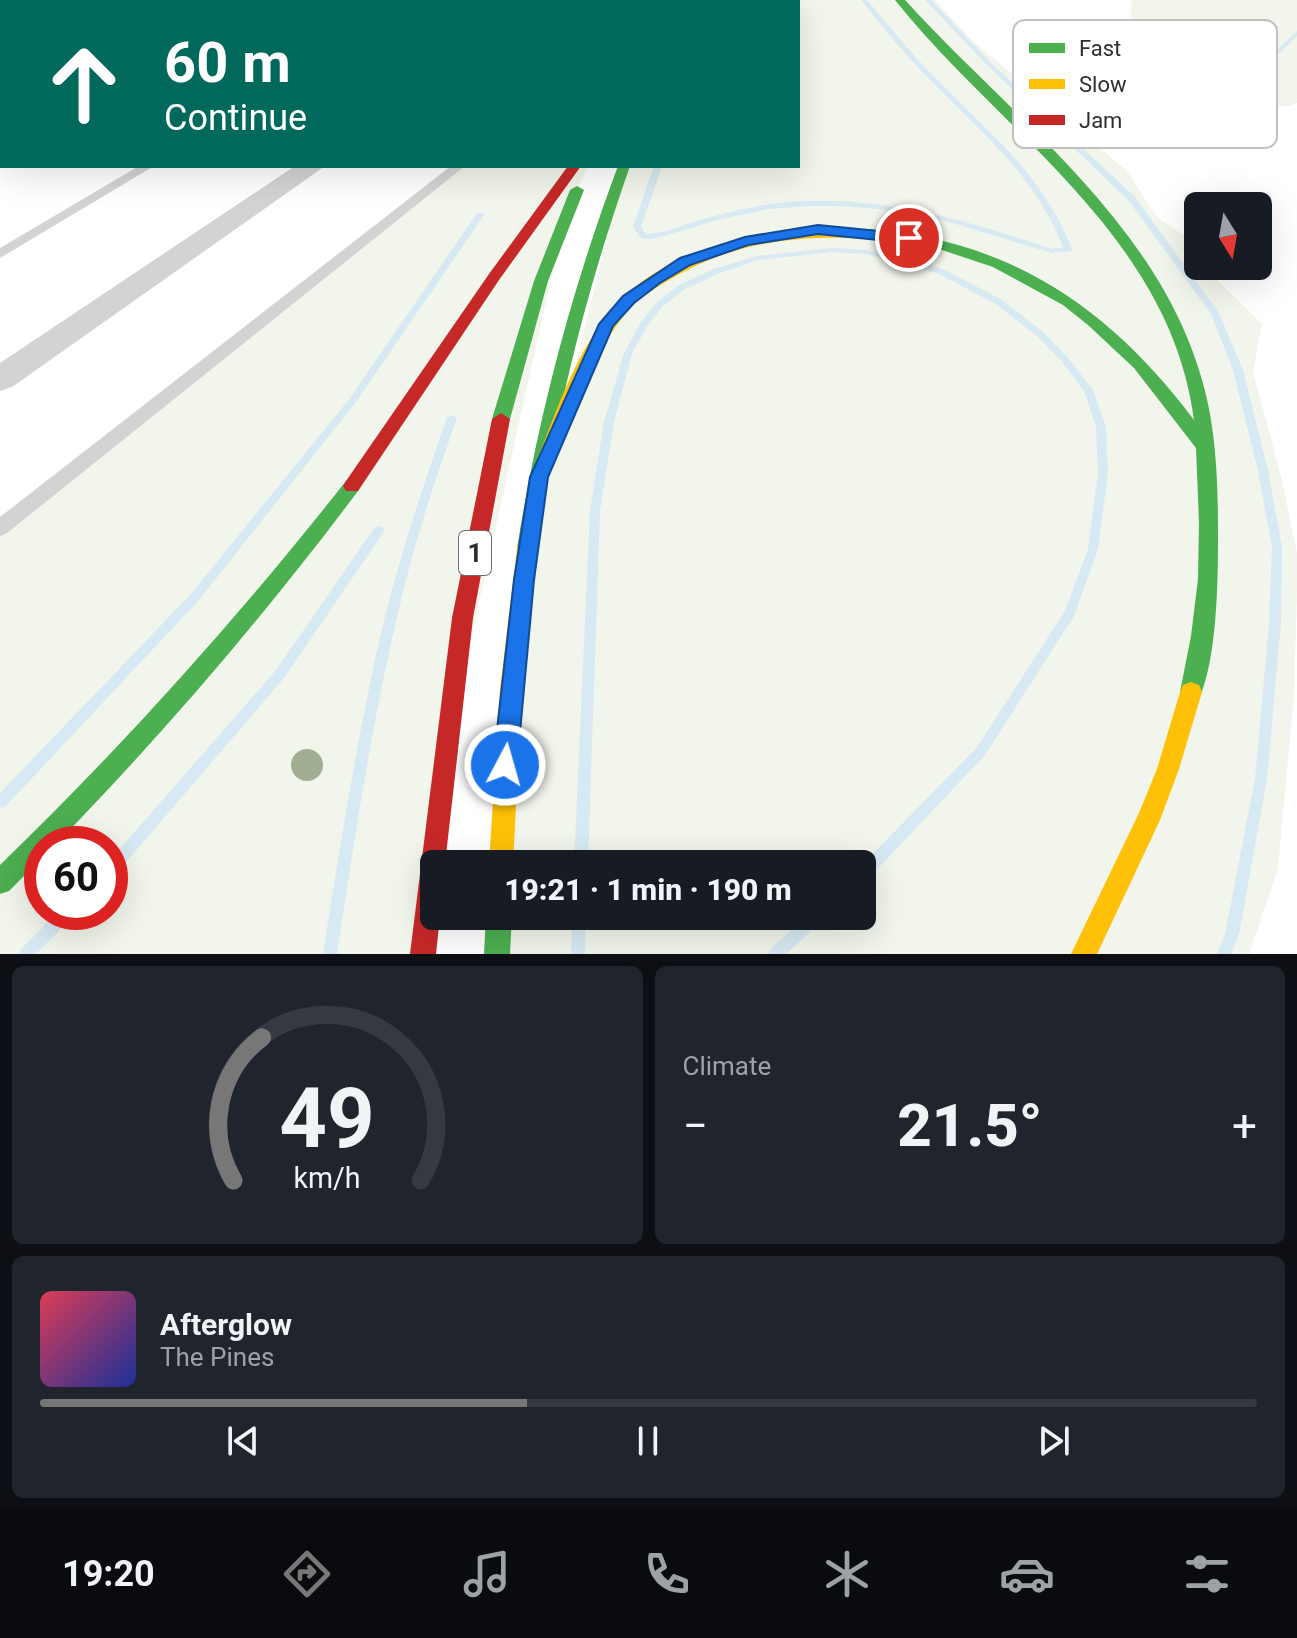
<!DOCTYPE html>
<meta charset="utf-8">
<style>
:root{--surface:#171b24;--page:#20242c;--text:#f1f3f6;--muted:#9ea1a6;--line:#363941;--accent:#777}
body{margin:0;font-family:Roboto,sans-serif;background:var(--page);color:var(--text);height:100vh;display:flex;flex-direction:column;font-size:30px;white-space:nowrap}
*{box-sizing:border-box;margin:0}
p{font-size:26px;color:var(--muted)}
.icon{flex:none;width:44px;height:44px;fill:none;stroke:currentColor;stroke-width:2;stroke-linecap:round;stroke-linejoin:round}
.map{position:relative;height:954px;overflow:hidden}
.panel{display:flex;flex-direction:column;gap:12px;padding:12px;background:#0d0f14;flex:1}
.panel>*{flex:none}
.guide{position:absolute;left:0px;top:0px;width:800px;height:168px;box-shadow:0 8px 32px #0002;background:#00695c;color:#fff;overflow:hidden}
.needle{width:52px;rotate:169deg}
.buttons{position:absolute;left:1184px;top:192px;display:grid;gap:16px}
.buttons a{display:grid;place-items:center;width:88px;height:88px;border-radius:12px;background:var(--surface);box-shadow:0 8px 32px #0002;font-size:40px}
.speed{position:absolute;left:24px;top:826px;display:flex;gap:16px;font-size:40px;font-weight:700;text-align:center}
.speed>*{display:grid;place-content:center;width:104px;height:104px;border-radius:50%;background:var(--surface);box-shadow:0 8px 32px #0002;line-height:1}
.speed .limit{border:12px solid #d22;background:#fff;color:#111}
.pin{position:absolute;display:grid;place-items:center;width:68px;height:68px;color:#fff;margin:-34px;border:4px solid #fff;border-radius:50%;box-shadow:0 2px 8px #0007}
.me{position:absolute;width:88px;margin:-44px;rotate:6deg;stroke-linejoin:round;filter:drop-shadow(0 0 6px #0008)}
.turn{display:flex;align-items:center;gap:28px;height:168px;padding:0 32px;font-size:36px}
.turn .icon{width:104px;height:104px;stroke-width:2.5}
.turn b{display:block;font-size:56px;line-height:68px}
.big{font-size:60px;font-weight:800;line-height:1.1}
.panel .widget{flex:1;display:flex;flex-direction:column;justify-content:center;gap:12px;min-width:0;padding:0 28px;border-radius:12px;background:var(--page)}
.panel .dial{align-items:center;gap:0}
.dial svg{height:208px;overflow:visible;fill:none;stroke:var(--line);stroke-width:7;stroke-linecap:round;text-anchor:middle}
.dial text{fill:var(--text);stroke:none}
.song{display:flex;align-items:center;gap:24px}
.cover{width:96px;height:96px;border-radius:12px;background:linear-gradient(135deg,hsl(350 70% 55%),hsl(230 70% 35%))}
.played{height:8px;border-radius:4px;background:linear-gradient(90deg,var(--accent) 40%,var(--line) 40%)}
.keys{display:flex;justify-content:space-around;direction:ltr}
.heat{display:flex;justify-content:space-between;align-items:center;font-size:44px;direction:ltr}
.panel .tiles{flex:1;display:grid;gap:12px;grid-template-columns:1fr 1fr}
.widget:last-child{grid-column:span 2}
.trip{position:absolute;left:420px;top:850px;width:456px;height:80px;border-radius:12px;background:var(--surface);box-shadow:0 8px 32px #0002;font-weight:800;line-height:80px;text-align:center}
.tabs{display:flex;height:128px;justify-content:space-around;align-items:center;background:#090b0e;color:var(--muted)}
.tabs .icon{width:56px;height:56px}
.tabs .current{color:var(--accent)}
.tabs b{font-size:36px;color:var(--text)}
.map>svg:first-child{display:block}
.green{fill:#f1f5eb;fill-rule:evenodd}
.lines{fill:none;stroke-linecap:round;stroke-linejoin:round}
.stream{fill:#d7e9f2;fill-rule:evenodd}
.lane{fill:#d3d3d3;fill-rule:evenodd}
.street{fill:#d3d3d3;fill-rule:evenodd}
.fast{fill:#4caf50;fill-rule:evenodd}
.slow{fill:#ffc107;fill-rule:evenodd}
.jam{fill:#c62828;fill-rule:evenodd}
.tree{fill:#a1ae92}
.wall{fill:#6c6c6c}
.shaded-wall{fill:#585858}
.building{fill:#7e7e7e;stroke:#585858;stroke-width:2}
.route{fill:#1a73e8;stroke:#114b97;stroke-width:2}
.labels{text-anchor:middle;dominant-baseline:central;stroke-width:8;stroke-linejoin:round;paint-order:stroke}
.shield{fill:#fff;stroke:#6d6d6d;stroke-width:2}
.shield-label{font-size:26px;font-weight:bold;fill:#2e2e2e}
.key{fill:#fff;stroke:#c0c0c0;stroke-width:2}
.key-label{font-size:22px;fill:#2e2e2e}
</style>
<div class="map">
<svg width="1297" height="954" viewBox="0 0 1297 954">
<rect width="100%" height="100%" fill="#fff"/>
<path class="green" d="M716,0H935L974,42L1127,171L1156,216L1183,235L1198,239V266H1219L1208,271L1262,324L1253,372L1282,480L1297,554V591L1294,694L1278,869L1249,954H497L499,916H862V864H501L524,580L624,166H798V2H715Z
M1132,0H1297V103C1274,112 1248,103 1225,95L1213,55L1205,44C1174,37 1122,45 1132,0Z
M459,166H588L565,217L442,768L423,954H0V528ZM42,844H110V912H42Z"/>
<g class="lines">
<path class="stream" d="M738,0H744L743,2H737Z
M861,0H867C891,28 914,57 940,83C994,137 1043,176 1072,249L1071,251L1052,253L946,221L878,209L843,206H807L769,209L717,220L664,236L651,239L641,238L633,227L654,166H662L641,227L646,234C663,234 677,227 693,222C717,215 741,209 765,205C863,190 960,218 1052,249L1063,247C1035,176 986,137 934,84C908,58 884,29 861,0Z
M925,0H931L992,64L1135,197L1219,313L1243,370L1268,471L1282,547L1281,623L1267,779L1239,934L1231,954H1217L1225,934L1255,779L1269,623L1272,547L1258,471L1233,370L1211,314L1129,201L988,66Z
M1297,31V36L1259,73H1255V71Z
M477,213H483L484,215L356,402L199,600L5,807L0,808V793L191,594L350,398Z
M832,248L867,250L943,269L1002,300L1043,332L1069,359L1093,390L1106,427L1108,473L1098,549L1074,616L985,755L867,880L862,882V865L977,747L1065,611L1088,549L1098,473L1096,427L1084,391L1063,363L1037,336L996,304L937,273L867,254L832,252L758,260L720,273L685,289L663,306L648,325L632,353L614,422L600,511L588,864H574L590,511L604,422L624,353L641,322L657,302L679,285L714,269L757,256Z
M452,415L457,418C434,483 412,549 397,617C371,728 354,841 337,954H323C341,841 358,728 385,617C402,549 424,483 447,418Z
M379,526L383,527L384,530L383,533L284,678L115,875L110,877V860L276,670L375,527Z
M58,912H75L73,917L36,954H19L21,949Z
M572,916H586L585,954H571Z
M807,916H824L822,921L786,954H768L770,949Z"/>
<path class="lane" d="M421,0H433L420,2Z
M139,166H154L0,258V248Z
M451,166H465L7,533L0,536V517Z"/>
<path class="street" d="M543,0H565L542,2Z
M295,166H325L12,387L0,391V363Z"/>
<path class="fast" d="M895,0H905C1014,120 1164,226 1205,391C1217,438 1218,489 1218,537C1218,582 1217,658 1199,699L1191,702L1183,699L1180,692L1191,636L1198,579L1199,522L1196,448L1134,368L1088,325L1063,305L993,267L909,239L916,235C1036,257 1122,324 1194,420C1170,235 1002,134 895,0Z
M618,166H630C586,291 554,417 537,548L534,554L527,556L520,554L517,548C538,417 571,291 618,166Z
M577,186L584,190L548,281L510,419L501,425L495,423L492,419L534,281L570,190Z
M352,479L358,481L361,486L358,491C265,615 164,733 56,844H42V858L9,891L0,894V865C124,745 239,617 346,481Z
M486,916H512L510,954H484Z"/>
<path class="slow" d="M682,0H693L681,2Z
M815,229C837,229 908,227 923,239L916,243C829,233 746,233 669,280C652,290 634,301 622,318C587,364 570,424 548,477L545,482H533L530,477C554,420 573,354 614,307C662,252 746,234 815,229Z
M527,540L534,542L537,548L522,689L513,864H489L500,689L517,548L520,542Z
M1191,682L1199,685L1202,692L1179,769L1160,820L1097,954H1071L1139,813L1157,769L1180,692L1183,685Z"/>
<path class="jam" d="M568,166H581L499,280L358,491H346L343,486L346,481L489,274Z
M501,413L510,419L473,618L445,864H434V916H440L436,954H410L452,618L492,419Z"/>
</g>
<circle class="tree" cx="307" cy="765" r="16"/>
<path class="wall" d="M2,25V145L0,144V26Z"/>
<path class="shaded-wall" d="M0,0H52L47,2H2V22L0,23Z
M254,0H316L312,2H250Z"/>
<path class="building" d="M58,0H254L250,2H54Z
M2,25V122L0,121V26Z"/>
<path class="route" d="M818,225L909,234L916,238L909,243L818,234L748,245L690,265L660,283L634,303L613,326L548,477L534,580L517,765L513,773L505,776L497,773L493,765L514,580L530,477L599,324L623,296L680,258L745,237Z"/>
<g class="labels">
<rect class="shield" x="459" y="531" width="32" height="44" rx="6"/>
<g class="shield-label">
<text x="475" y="553">1</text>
</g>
</g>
<rect x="1013" y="20" width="264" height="128" rx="12" class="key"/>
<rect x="1029" y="43" width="36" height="10" fill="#4caf50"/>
<rect x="1029" y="79" width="36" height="10" fill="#ffc107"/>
<rect x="1029" y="115" width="36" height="10" fill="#c62828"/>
<g class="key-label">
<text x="1079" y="56">Fast</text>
<text x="1079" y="92">Slow</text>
<text x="1079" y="128">Jam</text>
</g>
</svg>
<div class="buttons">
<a><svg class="needle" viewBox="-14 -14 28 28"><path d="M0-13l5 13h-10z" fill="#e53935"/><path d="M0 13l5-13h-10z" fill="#9ea1a6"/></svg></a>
</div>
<div class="speed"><div class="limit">60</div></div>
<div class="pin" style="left:909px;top:238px;background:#d93025"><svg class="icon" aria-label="arrive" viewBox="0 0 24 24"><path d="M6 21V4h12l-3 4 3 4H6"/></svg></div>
<svg class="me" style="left:505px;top:765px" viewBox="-20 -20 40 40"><circle r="17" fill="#1a73e8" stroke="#fff" stroke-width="3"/><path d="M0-11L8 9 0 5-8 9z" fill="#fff"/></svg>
<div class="trip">19:21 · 1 min · 190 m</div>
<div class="guide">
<div class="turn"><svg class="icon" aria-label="ahead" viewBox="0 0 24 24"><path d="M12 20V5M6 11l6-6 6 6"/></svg><div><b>60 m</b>Continue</div></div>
</div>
</div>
<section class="panel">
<div class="tiles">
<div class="widget dial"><svg viewBox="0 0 100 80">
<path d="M14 69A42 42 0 1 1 86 69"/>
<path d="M14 69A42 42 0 0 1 25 14" stroke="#777"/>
<text x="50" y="56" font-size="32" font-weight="700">49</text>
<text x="50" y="72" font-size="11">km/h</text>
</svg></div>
<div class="widget"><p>Climate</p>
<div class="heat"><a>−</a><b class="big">21.5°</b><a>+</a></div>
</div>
<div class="widget">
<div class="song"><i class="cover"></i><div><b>Afterglow</b><p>The Pines</p></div></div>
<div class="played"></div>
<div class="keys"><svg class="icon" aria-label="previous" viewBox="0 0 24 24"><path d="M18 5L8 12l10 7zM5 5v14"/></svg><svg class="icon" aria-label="pause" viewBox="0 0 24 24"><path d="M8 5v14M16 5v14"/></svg><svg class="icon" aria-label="next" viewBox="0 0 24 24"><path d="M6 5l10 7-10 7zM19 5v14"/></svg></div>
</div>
</div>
</section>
<nav class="tabs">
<b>19:20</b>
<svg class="icon current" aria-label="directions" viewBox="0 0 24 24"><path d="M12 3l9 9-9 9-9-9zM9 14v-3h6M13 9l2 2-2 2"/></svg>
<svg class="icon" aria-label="music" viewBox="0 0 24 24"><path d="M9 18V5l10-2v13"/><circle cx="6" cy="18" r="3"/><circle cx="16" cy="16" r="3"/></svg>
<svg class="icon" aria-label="phone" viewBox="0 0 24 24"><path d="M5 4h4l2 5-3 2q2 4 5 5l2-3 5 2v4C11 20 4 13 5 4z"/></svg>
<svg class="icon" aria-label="climate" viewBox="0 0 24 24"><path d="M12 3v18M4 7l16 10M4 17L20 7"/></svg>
<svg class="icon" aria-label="car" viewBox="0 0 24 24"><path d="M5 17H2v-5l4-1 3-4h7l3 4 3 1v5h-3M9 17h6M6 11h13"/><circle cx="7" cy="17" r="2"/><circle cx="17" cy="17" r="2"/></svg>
<svg class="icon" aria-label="filters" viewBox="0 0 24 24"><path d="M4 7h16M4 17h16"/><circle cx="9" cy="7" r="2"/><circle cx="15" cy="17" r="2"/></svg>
</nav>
